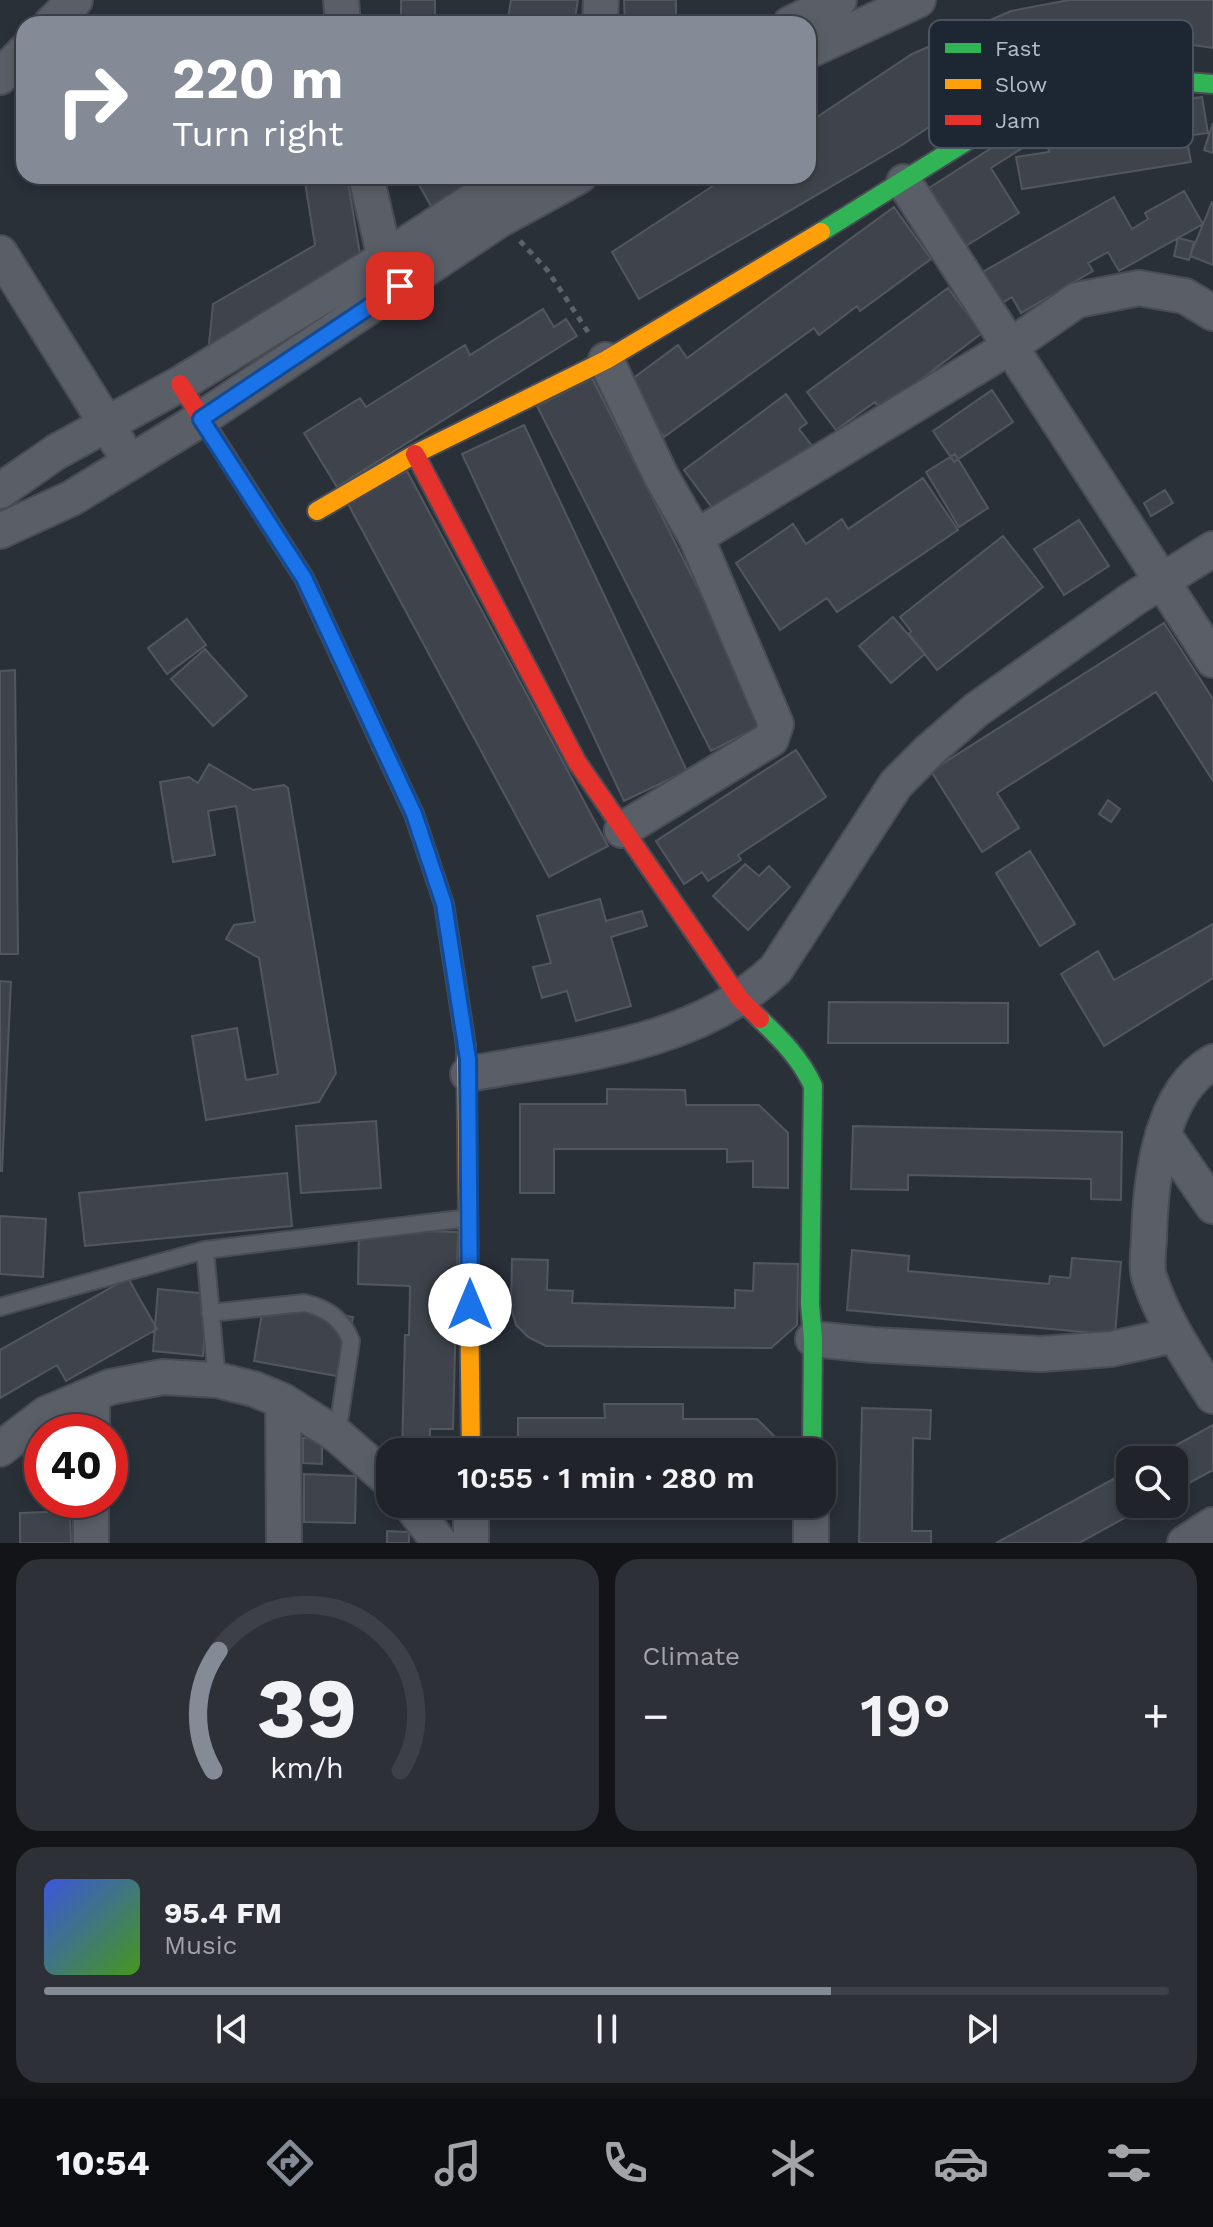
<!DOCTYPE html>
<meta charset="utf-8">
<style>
:root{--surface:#20242a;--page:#2d3036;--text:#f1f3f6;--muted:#a2a4a8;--line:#3d4147;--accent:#848b96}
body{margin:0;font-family:"Work Sans",sans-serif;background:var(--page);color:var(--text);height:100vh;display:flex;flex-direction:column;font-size:30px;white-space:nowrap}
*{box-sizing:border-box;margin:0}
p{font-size:26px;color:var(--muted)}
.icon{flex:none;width:44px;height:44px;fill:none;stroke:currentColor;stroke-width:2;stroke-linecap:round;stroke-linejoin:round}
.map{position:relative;height:1543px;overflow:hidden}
.side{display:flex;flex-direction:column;gap:16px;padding:16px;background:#121417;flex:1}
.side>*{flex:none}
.guide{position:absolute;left:16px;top:16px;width:800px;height:168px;border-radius:24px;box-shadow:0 4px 12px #0003,0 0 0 2px var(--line);background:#848b96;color:#fff;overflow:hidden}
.buttons{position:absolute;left:1116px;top:1446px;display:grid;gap:16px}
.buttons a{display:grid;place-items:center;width:72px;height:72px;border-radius:16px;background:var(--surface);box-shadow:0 4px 12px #0003,0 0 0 2px var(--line);font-size:40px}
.speed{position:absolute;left:24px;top:1414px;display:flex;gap:16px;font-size:40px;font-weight:700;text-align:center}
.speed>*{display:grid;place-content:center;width:104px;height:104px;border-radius:50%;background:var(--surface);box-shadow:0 4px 12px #0003,0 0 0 2px var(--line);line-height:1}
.speed .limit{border:12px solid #d22;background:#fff;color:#111}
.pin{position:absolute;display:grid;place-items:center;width:68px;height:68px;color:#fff;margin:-34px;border-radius:16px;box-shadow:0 4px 12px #0006}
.me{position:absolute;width:88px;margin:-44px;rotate:0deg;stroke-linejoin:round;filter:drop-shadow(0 0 6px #0008)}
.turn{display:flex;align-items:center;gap:28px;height:168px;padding:0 24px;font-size:36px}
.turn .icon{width:104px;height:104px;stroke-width:2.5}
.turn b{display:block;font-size:56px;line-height:68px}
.big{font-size:60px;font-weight:600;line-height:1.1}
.side .tile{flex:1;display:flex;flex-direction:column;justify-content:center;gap:12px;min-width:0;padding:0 28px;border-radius:24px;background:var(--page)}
.side .dial{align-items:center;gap:0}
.dial svg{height:208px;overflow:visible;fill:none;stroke:var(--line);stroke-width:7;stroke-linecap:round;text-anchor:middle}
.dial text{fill:var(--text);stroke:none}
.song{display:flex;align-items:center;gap:24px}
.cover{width:96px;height:96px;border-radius:12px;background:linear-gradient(135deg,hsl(230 70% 55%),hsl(100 70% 35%))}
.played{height:8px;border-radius:4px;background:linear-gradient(90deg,var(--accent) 70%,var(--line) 70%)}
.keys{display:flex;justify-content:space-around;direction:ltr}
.heat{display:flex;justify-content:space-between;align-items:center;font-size:44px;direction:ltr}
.side .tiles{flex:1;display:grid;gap:16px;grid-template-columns:1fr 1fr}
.tile:last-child{grid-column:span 2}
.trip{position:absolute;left:376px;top:1438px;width:460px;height:80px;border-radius:24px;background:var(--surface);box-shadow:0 4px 12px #0003,0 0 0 2px var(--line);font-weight:600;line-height:80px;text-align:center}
.tab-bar{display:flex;height:128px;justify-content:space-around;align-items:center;background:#0d0e11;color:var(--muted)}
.tab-bar .icon{width:56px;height:56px}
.tab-bar .current{color:var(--accent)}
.tab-bar b{font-size:36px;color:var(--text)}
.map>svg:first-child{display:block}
.building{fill:#3f444c;stroke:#52575f;stroke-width:2}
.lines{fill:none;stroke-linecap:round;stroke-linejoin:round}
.lane-casing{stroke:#484c55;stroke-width:20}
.street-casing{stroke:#484c55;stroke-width:38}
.fast-casing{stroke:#484c55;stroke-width:22}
.slow-casing{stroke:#484c55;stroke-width:22}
.jam-casing{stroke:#484c55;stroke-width:22}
.path{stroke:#5c6268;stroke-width:5;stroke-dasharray:6 6;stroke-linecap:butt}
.lane{stroke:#5a5e66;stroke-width:16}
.street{stroke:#5a5e66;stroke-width:34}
.fast{stroke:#30b455;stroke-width:18}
.slow{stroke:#ff9f0a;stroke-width:18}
.jam{stroke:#e5322d;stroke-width:18}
.route-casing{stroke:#114b97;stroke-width:20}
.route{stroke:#1a73e8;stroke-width:14}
.key{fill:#1d2633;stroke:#4a5360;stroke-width:2}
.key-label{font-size:22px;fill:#b4bcc9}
</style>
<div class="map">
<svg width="1213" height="1543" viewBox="0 0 1213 1543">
<rect width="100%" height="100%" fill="#2a3038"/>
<path class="building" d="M401,0H435V24H401Z
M511,0H578L574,24H507Z
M624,0H676V24H625Z
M1069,0H1213V48L1193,45L1081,56L985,90L902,145L639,299L612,252L728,176H808V123L912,54L1011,11Z
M1202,97L1208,133L1186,136L1191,162L1022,189L1016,157L1049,152L1044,122Z
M1213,123V153L1204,150Z
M1029,124L1038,138L991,168L1019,213L966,246L929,188Z
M304,176H347L362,266L217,353L209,344L213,304L315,245Z
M414,176H482L431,206Z
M1184,191L1203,224L1119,271L1108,252L1088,263L1093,271L1021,313L1012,297L999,305L981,273L1114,197L1132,229L1148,219L1145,213Z
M1212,202H1213V265L1190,256Z
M894,207L931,259L860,311L857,306L819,335L814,328L664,437L643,408L628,382L678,345L687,358Z
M1178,238L1194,242L1189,260L1174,256Z
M948,288L982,333L881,410L875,402L836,430L807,392Z
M543,309L554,327L566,319L577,336L337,487L304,433L360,398L366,407L465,345L470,355Z
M592,378L766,723L711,751L537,406Z
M992,390L1013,422L954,462L933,431Z
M786,394L807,423L799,429L813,447L719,517L684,470Z
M524,425L687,771L624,801L462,454Z
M955,454L988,508L959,527L926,472Z
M407,471L608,846L549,877L347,502Z
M923,478L958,530L837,612L827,598L780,630L736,563L793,524L806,544L842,519L848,529Z
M1165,490L1173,503L1151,516L1144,503Z
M1079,520L1109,566L1064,595L1034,549Z
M1003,536L1043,587L937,670L909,634L911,631L900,617Z
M893,617L925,654L891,683L859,646Z
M187,619L206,645L167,674L148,648Z
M1164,623L1213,699V781L1156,692L997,793L1019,828L982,852L931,771Z
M205,649L247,696L213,726L171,679Z
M15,670L18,954H0V671Z
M796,750L826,797L738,855L741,860L708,881L702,872L684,884L656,841Z
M209,764L253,790L284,785L288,788L336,1073L319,1102L206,1120L192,1036L237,1028L246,1080L278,1074L259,958L226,939L234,925L255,922L236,806L208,811L215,855L173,862L160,782L189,777L198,783Z
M1108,800L1120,809L1111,822L1099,814Z
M1030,851L1075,924L1040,946L996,873Z
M745,864L759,876L769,866L790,887L748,930L713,896Z
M600,899L606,921L642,911L647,926L611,937L631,1006L576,1021L567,991L542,998L533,967L551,963L537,916Z
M1213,924V978L1104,1046L1061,974L1098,951L1114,980Z
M0,981L11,982L2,1171H0Z
M829,1002L1008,1003V1043H828Z
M607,1089L685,1090L686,1105H759L788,1133V1188L753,1187V1161L727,1162V1149H554V1193H520V1104H607Z
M376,1121L381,1188L301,1193L296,1126Z
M853,1126L1122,1132L1121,1200L1091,1199V1179L908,1175V1190L851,1189Z
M287,1173L292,1226L85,1246L79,1193Z
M0,1216L46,1219L43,1277L0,1274Z
M359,1230L458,1232L453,1429H430V1452H402L405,1335H409L410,1286L358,1284Z
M852,1250L909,1256L908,1271L1049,1284L1050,1276L1070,1278L1072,1258L1121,1262L1115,1335L847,1310Z
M512,1259L548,1260L547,1290L573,1291L572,1303L735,1308V1290L753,1291L754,1263L798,1264L797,1325L771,1348L546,1346L528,1337L516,1325L511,1308Z
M128,1278L157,1329L66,1381L57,1365L0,1398V1350Z
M158,1289L208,1294L203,1356L153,1351Z
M264,1301L353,1317L342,1377L254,1361Z
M604,1404H683V1419H757L785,1447V1452H518V1418H605Z
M862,1408L931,1410L930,1439L913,1438L912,1531H931V1543H859Z
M1213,1425V1470L1174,1491V1460H1149Z
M303,1438H322V1464L303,1463Z
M1130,1470V1504H1150L1079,1543H996Z
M304,1474L356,1476L355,1523L304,1522Z
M70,1511L71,1543H20V1513Z
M387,1531L409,1532V1543H387Z"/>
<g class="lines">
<defs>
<path id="lane" d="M205,1250L217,1380
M0,1307L205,1250L468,1218
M210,1313L304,1303C327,1308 343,1319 351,1341L337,1435"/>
<path id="street" d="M341,0L343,24
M51,24L75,0
M600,24L601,0
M790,24L839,0
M808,51L918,0
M0,77L24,52
M366,176L385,258
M904,182L1213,660
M0,253L119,444
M606,360L661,476L696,537L776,724L771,739L622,830
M0,491L56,452L180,384L385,258L481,195L516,176
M0,531L72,498L201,419L499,220L579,176
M696,537L1011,346L1077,300L1139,288L1185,296L1213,313
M1213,1062C1159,1092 1150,1185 1149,1240C1148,1251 1146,1266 1149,1277C1163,1320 1189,1358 1213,1396
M468,1074C573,1055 696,1046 776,969L896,784L930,750L976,710L1133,599L1213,549
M1163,1134L1213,1206
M813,1339L873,1345L1041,1354L1111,1349L1175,1335
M283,1401L284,1543
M92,1432V1395
M0,1449L46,1414L110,1387L163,1377L217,1380L254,1389L283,1401L337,1435L390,1481
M410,1504L440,1543
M471,1504V1543
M91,1543V1500
M811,1543V1504
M1185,1543L1213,1525"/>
<path id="fast" d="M821,232L1002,119L1078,92L1152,79L1213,84
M382,746L414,814L444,904L466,1046
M760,1019C781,1039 801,1059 813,1086L810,1304L813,1339L812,1452"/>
<path id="slow" d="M317,511L415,454L606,360L821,232
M466,1046L471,1452"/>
<path id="jam" d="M180,384L304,578L382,746
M415,454L577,762L740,999L760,1019"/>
</defs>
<use href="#lane" class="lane-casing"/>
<use href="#street" class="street-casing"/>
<use href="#fast" class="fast-casing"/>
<use href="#slow" class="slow-casing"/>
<use href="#jam" class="jam-casing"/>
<path class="path" d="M520,241L548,271L588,332"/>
<use href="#lane" class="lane"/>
<use href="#street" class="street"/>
<use href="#fast" class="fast"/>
<use href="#slow" class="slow"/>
<use href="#jam" class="jam"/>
</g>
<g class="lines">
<defs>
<path id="route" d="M400,286L201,419L304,578L414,814L444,904L468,1059L470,1305"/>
</defs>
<use href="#route" class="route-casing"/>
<use href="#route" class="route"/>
</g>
<rect x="929" y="20" width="264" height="128" rx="12" class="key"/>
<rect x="945" y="43" width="36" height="10" fill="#30b455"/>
<rect x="945" y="79" width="36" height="10" fill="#ff9f0a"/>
<rect x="945" y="115" width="36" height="10" fill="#e5322d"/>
<g class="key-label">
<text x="995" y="56">Fast</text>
<text x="995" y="92">Slow</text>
<text x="995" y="128">Jam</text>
</g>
</svg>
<div class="buttons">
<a><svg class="icon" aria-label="search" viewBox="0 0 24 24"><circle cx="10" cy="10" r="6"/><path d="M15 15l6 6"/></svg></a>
</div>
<div class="speed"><div class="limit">40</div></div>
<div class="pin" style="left:400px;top:286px;background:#d93025"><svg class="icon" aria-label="arrive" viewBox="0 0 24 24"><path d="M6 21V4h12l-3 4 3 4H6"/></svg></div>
<svg class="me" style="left:470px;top:1305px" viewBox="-20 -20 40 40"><circle r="19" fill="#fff"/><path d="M0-13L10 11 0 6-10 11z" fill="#1a73e8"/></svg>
<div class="trip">10:55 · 1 min · 280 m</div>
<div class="guide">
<div class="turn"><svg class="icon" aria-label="right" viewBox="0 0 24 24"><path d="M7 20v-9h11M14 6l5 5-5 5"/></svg><div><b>220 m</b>Turn right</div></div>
</div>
</div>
<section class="side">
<div class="tiles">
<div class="tile dial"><svg viewBox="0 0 100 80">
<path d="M14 69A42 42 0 1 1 86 69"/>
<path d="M14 69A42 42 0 0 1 16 23" stroke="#848b96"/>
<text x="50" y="56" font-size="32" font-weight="700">39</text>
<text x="50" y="72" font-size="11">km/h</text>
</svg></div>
<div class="tile"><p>Climate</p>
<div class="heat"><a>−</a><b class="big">19°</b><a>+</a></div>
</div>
<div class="tile">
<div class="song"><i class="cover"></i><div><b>95.4 FM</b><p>Music</p></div></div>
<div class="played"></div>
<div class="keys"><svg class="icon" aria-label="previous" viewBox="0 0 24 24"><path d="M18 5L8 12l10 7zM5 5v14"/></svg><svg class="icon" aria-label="pause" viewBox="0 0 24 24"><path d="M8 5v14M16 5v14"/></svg><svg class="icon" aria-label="next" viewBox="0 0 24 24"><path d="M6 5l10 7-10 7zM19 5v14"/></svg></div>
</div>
</div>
</section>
<nav class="tab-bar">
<b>10:54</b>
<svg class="icon current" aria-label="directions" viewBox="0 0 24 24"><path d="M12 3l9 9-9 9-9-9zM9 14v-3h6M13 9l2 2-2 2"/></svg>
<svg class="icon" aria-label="music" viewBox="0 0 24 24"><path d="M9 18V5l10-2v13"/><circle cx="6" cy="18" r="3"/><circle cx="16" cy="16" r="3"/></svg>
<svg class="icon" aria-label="phone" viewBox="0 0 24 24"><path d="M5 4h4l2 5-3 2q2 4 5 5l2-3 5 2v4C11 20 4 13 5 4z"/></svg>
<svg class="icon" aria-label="climate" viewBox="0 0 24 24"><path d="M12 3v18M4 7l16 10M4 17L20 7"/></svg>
<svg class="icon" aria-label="car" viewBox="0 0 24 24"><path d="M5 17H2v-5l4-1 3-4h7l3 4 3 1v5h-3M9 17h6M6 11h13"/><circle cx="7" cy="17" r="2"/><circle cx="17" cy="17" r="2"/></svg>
<svg class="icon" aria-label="filters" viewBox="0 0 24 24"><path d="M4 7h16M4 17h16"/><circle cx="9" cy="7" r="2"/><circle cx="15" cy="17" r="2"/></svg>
</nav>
